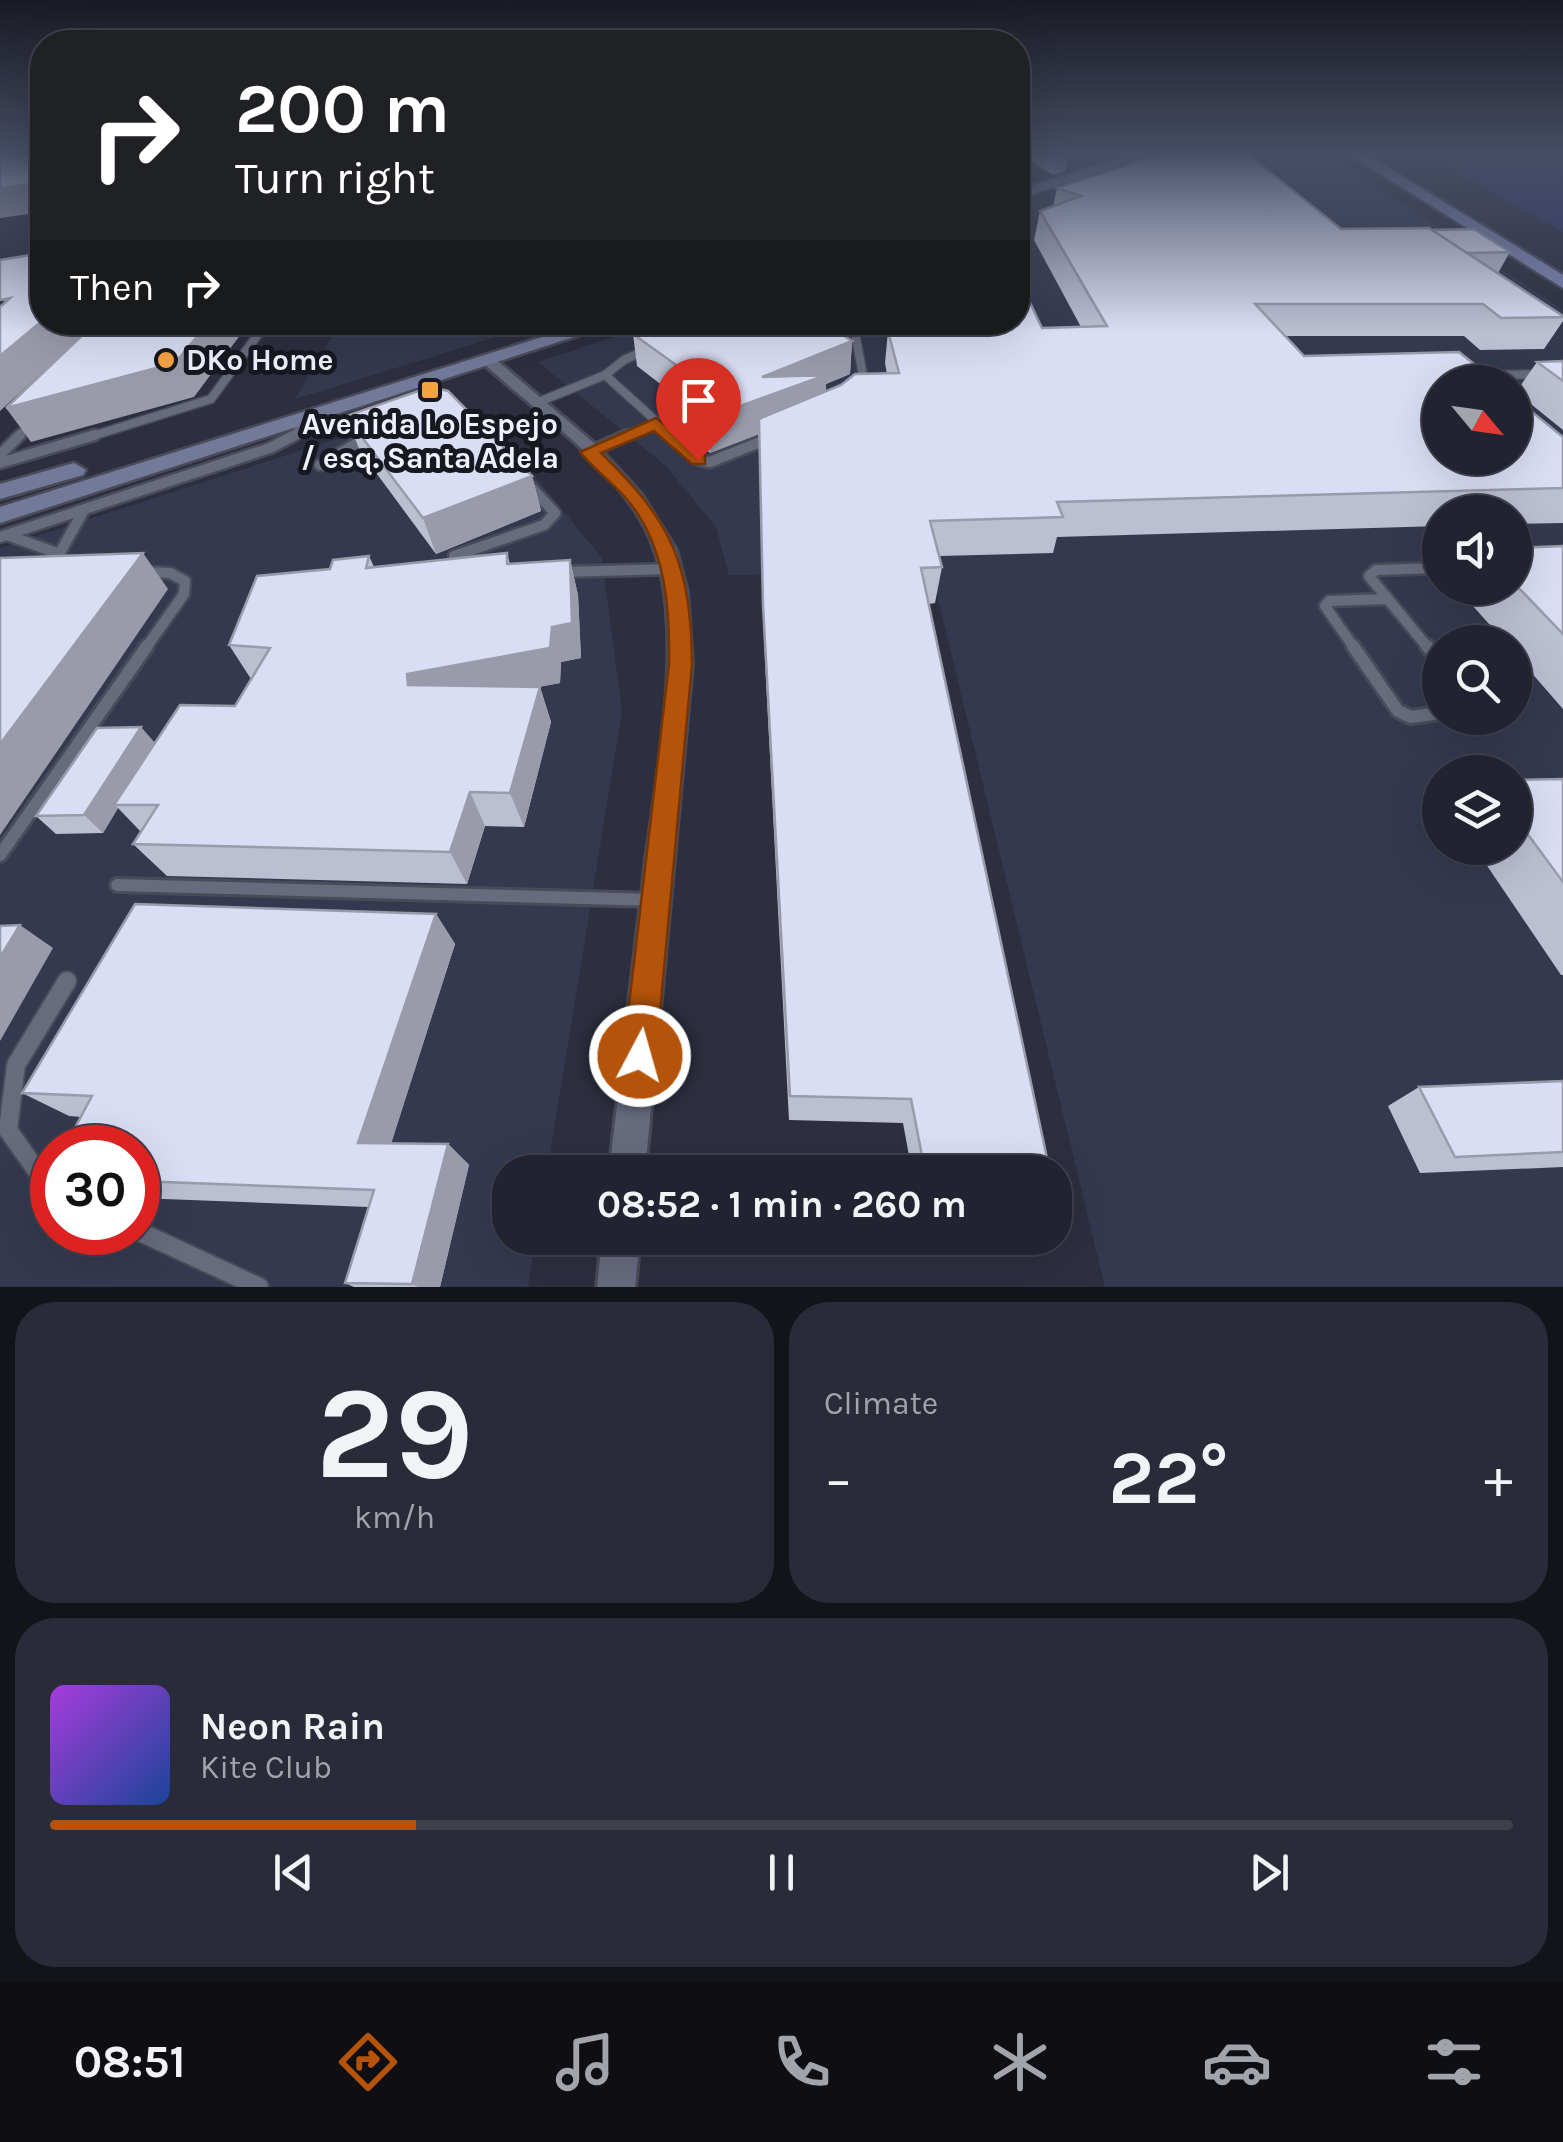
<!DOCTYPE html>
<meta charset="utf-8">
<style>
:root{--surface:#222330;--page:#2a2b38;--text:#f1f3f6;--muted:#a2a4ab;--line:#3f404c;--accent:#b45309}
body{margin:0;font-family:Karla,sans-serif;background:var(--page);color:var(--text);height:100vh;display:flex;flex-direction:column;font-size:38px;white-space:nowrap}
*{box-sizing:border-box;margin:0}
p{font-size:32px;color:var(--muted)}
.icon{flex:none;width:55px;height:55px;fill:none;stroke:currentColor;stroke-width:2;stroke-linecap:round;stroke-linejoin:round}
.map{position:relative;height:1287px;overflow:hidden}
.panel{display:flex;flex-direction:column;gap:15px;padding:15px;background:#13131a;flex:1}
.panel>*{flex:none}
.guide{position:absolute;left:30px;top:30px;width:1000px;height:305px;border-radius:40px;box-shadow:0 10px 40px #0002,0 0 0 2px var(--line);background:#202124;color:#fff;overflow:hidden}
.needle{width:65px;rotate:119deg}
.fabs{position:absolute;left:1422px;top:365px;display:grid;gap:20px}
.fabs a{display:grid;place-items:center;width:110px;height:110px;border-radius:50%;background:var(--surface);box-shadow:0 10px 40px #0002,0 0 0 2px var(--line);font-size:50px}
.speed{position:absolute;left:30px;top:1125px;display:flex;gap:20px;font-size:50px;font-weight:700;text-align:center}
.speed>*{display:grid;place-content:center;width:130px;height:130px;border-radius:50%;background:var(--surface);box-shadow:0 10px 40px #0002,0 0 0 2px var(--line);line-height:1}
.speed .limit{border:15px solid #d22;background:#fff;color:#111}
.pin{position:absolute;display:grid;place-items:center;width:85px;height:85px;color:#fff;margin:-102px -42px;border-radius:50% 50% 50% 0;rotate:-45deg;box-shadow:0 0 10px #0007}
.pin .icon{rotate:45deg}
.me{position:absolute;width:110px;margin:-55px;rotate:6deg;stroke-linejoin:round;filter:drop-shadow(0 0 8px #0008)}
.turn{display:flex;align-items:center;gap:35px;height:210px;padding:0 40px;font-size:45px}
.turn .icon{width:130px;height:130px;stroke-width:2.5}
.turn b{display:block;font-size:70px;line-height:85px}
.then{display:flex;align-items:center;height:95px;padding:0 40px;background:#0003;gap:20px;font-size:38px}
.big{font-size:75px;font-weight:700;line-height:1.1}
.panel .widget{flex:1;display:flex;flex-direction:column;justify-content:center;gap:15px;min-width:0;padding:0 35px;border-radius:40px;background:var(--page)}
.panel .dial{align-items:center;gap:0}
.dial b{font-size:130px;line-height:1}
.song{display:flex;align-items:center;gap:30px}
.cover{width:120px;height:120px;border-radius:15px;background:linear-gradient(135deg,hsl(280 70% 55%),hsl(220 70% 35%))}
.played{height:10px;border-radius:5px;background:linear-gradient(90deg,var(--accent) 25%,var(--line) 25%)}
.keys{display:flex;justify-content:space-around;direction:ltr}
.heat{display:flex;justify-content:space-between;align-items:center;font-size:55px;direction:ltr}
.panel .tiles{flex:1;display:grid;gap:15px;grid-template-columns:1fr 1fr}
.widget:last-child{grid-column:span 2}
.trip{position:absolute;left:492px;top:1155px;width:580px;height:100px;border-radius:40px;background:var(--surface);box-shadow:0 10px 40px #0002,0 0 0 2px var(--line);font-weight:700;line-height:100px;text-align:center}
.menu{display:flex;height:160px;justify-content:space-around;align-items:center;background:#0e0e13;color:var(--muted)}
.menu .icon{width:70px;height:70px}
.menu .selected{color:var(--accent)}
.menu b{font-size:45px;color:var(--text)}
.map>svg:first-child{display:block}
.built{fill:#35394f;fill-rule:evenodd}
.green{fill:#32376b}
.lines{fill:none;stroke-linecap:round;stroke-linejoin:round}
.service-far3-casing{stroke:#494b59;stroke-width:11}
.service-far2-casing{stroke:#494b59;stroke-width:15}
.service-far1-casing{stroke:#494b59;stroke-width:18}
.service-casing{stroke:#494b59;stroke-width:22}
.minor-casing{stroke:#494b59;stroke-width:6}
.secondary-casing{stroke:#494b59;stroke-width:5}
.primary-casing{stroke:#494b59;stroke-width:5}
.service-far3{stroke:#676b7e;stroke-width:8}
.service-far2{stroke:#676b7e;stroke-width:10}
.service-far1{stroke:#676b7e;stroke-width:12}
.service{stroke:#676b7e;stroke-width:18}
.minor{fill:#676b7e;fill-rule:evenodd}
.secondary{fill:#737999;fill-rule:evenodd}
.primary{fill:#7f87b4;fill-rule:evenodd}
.wall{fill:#bbbfd2}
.shaded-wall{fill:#999bab}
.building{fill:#dadef4;stroke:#999bab;stroke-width:2.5}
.route{fill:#b45309;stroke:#753606;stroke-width:2.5}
.poi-dot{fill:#f4a344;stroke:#171820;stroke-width:4}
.labels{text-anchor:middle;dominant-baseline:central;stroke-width:10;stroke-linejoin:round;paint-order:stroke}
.far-poi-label{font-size:30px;font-weight:bold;fill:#eff1fc;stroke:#171820;text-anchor:start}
</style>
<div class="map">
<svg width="1563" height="1287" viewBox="0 0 1563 1287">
<rect width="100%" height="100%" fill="#2d2f40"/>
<path class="built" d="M1168,153H1327L1563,310V1287H1105L932,574L729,575L716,527L666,466L538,362L656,323L1018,322V203ZM1440,382H1515V458H1440ZM1440,512H1515V588H1440ZM1440,642H1515V718H1440ZM1440,772H1515V848H1440Z
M340,323V322L542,323L295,399Z
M408,416L489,421L602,558L622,712L547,1172H510V1238H536L528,1287H0V548ZM52,1148H138V1232H52Z"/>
<path class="green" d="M1422,153H1563V232Z"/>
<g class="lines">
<defs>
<path id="service-far3" d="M853,322L865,386
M605,375L675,438
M1486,375L1563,374
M536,403L605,375L624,360L648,349
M17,438L33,422
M86,438L211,399L267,322
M291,438L311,417
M622,438L656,423"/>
<path id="service-far2" d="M672,435L699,460L710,462L773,437
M589,452L627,435
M0,455L20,435
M0,463L95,435
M320,465L369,436
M7,535L57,553
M0,537L270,448L295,435
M454,556L544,525L555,513L528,484
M53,565L84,510
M145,572L170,573L185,581L184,594L145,649
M561,572L672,569
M1355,649L1325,606L1329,601L1388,599
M1429,649L1369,576L1376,570L1440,568"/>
<path id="service-far1" d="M1353,646L1398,711L1411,717L1440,713
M1427,646L1440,662
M0,855L147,646
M117,885L656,900"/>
<path id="service" d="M52,1192L8,1130L16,1065L67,981
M138,1231L259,1287"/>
<path id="minor" d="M484,358H494L595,444L641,494L676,550L687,592L692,664L645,1172H609C621,1074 632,976 644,877C655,779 693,613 644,525C608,460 538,413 484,364Z
M602,1238H640L635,1287H597Z"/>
<path id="secondary" d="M1136,153H1157L1018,199V190Z
M590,322H620L0,523V507Z
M74,463L86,470L83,475L0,499V484Z"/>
<path id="primary" d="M1347,153H1364L1563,275V288Z"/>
</defs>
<use href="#service-far3" class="service-far3-casing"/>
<use href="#service-far2" class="service-far2-casing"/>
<use href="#service-far1" class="service-far1-casing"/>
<use href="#service" class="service-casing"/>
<use href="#minor" class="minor-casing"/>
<use href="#secondary" class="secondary-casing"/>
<use href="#primary" class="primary-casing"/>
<use href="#service-far3" class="service-far3"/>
<use href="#service-far2" class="service-far2"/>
<use href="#service-far1" class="service-far1"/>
<use href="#service" class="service"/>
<use href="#minor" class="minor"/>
<use href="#secondary" class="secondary"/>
<use href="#primary" class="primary"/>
</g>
<path class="wall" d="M1018,153H1069L1065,171L1053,175Z
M1057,188L1341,229L1432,230L1510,252L1498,273L1563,316V321L1544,349L1480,350L1464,336H1286L1304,356L1563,437V523L1515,524V512H1440V526L1057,537L1053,553L939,556L942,567L935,603L929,604L1050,1172H912L903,1123L789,1120L764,641L759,434L710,453L683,435L680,400H681L637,366L633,334L847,322L846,337L852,341L850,374L826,384V391L887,374L885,363L888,331L971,329L969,322H1018L1042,328L1081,327L1034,240L1040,211L1053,206Z
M1563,361V430L1516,392L1537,362Z
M346,416L532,476L541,511L436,554L360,451Z
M1563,546V709L1515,654V642H1505L1457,588H1515V548Z
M507,553L510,564L570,560L578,595L581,658L561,662L560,683L537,687H540L551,722L524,827L485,826L467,884L167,876L133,844L141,832L118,808L103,833L56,834L36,816L155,743L235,706L251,679L229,645L330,569L369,556L374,567Z
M1563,779V975H1561L1475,848H1515V780Z
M436,914L455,944L391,1143L448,1144L469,1165L440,1287H354L345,1283L368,1207L138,1198V1148L81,1117L69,1116L22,1093Z
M1563,1081V1167L1420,1173L1388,1106L1419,1087Z"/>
<path class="shaded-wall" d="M1058,153H1069L1065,171L1053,175Z
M42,183V212L0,218V188Z
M42,321V322H97L0,411V356Z
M209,322H250L194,397L31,442L6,408Z
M817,322H847L845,343L852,341L850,374L826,384L825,409L710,453L707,418Z
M532,476L541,511L436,554L423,518Z
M143,553L168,589L0,835V744Z
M570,560L578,595L581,658L561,662L560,683L424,709L408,685L407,674L552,627Z
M540,687L551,722L524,827L510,793Z
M141,727L157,745L114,805L118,808L103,833L84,815Z
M470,792L485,826L467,884L450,852Z
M436,914L455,944L385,1163L358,1143Z
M20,925L53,948L0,1041V957Z
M448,1144L469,1165L440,1287H418L412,1284Z"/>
<path class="building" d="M0,153H42V183L0,188Z
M1164,153L1248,154L1341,229L1429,228L1563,316V317L1501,318L1483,304H1255L1304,356L1459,352L1497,382H1440V458H1515V398L1563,437V488L1057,502L1063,517L930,521L942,567L921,568L1050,1172H954L925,1171L911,1099L790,1096L763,605L759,419L841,385L855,374L899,373L888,331L988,329L986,322H1018V292H1025L1042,328L1107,326L1040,211L1081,196L1057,188Z
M1474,229L1510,252L1467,253L1432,230Z
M42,253V321L0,356V307L10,298L0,300V260Z
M96,322H209L175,363L6,408Z
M667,322H822L852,341L762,377L826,375L707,418L680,400L708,388L633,334Z
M1563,361V381L1537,362Z
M430,387L448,391L532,476L423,518L346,416Z
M1563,546V634L1515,584V548Z
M143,553L0,744V558Z
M507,553V564L570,560L572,623L552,627L550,648L407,674L408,685L540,687L510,793L470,792L450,852L133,844L158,805H114L180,705L235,706L270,648L229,645L257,576L330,569L333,560L369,556L366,568Z
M141,727L84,815L36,816L97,728Z
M1563,779V882L1515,817V780Z
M135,904L436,914L358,1143L448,1144L412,1284L345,1283L374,1190L138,1181V1148H64L92,1096L22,1093Z
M20,925L0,957V926Z
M1563,1081V1152L1455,1157L1419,1087Z"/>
<linearGradient id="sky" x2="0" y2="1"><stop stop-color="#191a23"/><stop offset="0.46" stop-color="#464d64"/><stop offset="1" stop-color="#464d64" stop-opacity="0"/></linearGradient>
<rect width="1563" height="333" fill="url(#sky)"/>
<path class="route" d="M656,418L705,456V464H692L654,431L601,453C672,521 691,565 692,664L656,1056L652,1067L640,1072L628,1067L623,1056L669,664C670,606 665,541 624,496C610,481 593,468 580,452Z"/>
<g class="poi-dot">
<circle cx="166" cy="360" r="10"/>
<rect x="420" y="380" width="20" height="20" rx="5"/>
</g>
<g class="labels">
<g class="far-poi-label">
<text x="186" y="360">DKo Home</text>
<text x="430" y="424" text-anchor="middle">Avenida Lo Espejo<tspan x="430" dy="34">/ esq. Santa Adela</tspan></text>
</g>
</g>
</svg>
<div class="fabs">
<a><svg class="needle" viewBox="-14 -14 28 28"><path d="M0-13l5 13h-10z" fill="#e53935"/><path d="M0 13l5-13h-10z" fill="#a2a4ab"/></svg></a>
<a><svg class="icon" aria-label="sound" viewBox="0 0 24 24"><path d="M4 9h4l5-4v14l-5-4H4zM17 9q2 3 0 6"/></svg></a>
<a><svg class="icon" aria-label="search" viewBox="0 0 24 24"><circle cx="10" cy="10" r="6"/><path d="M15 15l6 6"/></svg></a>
<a><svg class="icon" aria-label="layers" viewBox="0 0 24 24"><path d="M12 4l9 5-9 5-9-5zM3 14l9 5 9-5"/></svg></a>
</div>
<div class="speed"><div class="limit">30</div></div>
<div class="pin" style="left:698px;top:460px;background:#d93025"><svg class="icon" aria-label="arrive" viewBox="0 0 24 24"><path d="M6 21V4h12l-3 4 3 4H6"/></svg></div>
<svg class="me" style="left:640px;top:1056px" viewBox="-20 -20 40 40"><circle r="17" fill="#b45309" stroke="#fff" stroke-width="3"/><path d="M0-11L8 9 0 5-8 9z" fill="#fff"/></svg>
<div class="trip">08:52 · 1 min · 260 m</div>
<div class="guide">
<div class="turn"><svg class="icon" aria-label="right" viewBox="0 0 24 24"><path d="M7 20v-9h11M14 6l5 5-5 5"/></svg><div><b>200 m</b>Turn right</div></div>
<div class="then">Then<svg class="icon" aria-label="right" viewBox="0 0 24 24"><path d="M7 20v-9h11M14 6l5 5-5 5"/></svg></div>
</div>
</div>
<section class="panel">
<div class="tiles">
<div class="widget dial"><b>29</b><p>km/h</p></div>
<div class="widget"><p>Climate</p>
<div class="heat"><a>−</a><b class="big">22°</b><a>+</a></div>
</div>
<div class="widget">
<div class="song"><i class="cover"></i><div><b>Neon Rain</b><p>Kite Club</p></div></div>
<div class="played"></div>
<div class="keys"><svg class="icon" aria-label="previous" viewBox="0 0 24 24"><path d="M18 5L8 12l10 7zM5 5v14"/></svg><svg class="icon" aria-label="pause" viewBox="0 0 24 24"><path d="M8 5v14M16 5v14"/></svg><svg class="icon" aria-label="next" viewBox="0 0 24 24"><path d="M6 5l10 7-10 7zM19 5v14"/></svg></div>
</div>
</div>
</section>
<nav class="menu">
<b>08:51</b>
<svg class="icon selected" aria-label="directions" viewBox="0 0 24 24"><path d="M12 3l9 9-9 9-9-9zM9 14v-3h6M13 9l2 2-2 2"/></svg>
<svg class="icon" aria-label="music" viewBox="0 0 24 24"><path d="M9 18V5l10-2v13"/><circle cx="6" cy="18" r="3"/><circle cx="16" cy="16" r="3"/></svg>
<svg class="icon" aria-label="phone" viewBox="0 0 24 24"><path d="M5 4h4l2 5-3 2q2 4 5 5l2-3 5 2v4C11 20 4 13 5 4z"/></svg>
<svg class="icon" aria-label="climate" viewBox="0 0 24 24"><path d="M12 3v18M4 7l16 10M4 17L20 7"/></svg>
<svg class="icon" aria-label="car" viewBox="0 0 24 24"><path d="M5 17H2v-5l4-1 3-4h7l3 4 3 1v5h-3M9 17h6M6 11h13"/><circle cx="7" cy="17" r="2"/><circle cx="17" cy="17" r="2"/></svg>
<svg class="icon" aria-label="filters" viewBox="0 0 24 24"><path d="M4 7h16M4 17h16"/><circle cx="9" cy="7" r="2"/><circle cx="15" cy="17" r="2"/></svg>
</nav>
